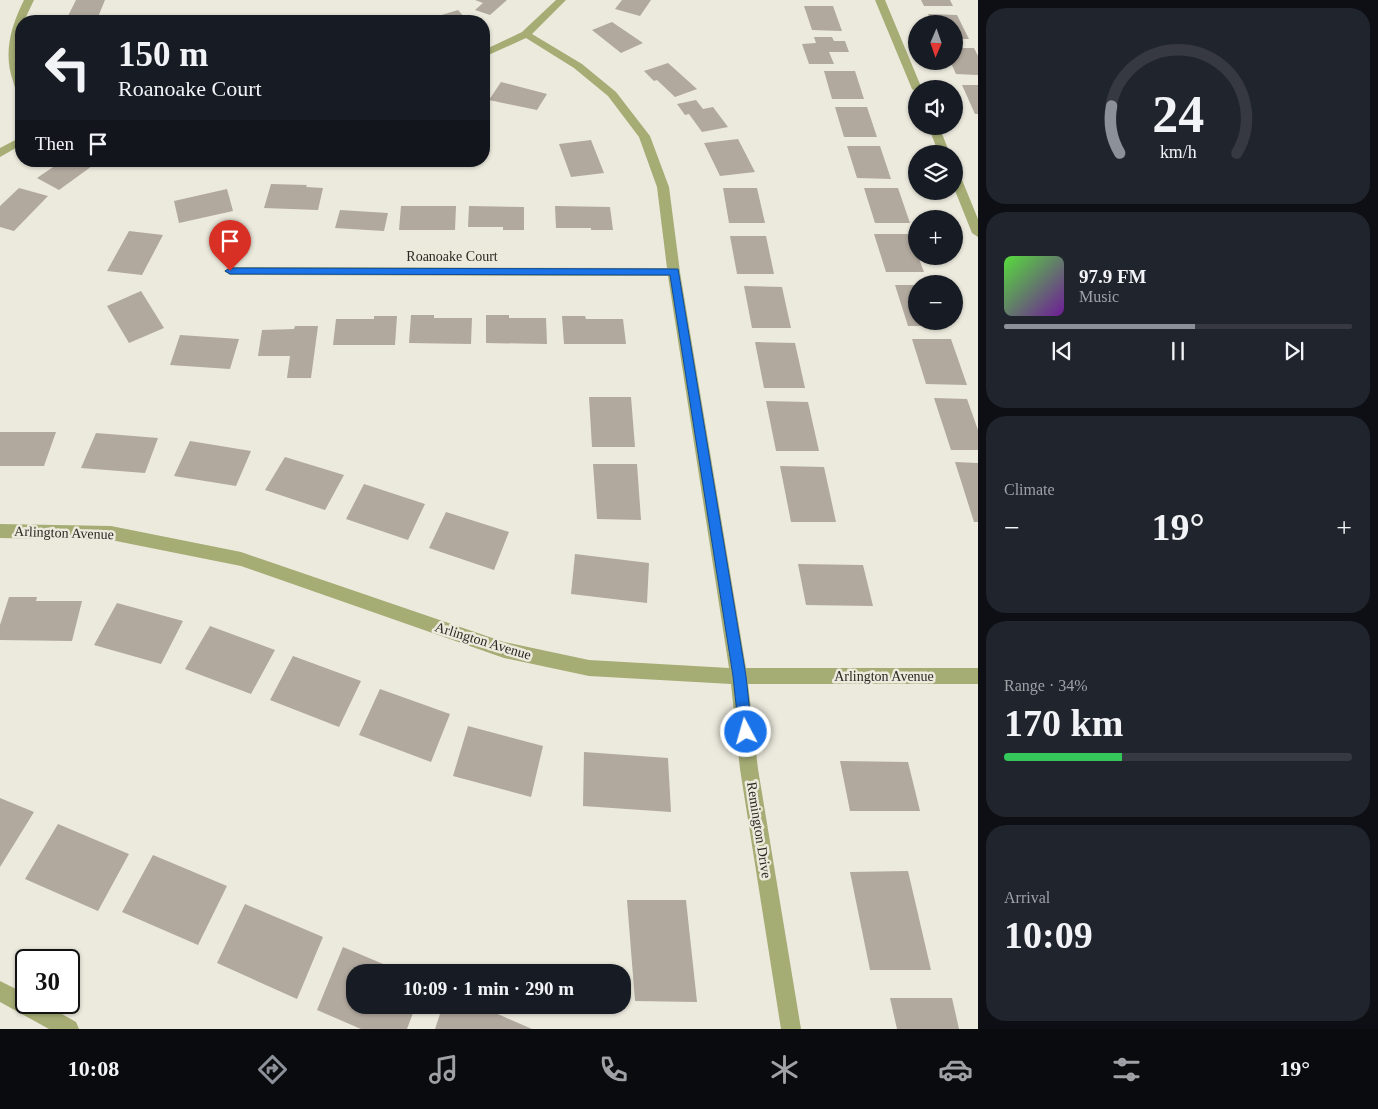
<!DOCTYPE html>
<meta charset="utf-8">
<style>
:root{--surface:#171b24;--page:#20242c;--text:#f1f3f6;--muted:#9ea1a6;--line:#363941;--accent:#8c9099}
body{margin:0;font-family:"Times New Roman",serif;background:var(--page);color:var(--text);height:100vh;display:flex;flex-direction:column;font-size:19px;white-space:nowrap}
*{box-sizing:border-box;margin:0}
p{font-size:16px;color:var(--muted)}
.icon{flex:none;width:28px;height:28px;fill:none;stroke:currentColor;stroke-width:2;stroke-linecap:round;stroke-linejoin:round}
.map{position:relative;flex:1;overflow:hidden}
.details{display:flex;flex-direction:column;gap:8px;padding:8px;background:#0d0f14;width:400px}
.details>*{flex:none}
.top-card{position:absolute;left:15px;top:15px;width:475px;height:152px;border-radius:20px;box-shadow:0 1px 4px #0004;background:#171b24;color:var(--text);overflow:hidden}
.needle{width:32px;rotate:182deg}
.tools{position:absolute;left:908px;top:15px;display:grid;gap:10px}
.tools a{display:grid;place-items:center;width:55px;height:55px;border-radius:50%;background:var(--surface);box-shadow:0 1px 4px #0004;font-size:25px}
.speed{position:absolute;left:15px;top:949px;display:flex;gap:10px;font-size:25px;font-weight:700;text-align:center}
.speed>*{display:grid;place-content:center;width:65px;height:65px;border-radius:50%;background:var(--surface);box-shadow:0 1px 4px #0004;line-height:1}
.speed .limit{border:2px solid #111;border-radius:8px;background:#fff;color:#111}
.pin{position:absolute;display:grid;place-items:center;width:42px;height:42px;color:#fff;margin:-51px -21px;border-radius:50% 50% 50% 0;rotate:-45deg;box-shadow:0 0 5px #0007}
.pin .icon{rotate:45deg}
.me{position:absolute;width:55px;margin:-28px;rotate:354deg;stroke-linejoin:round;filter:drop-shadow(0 0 4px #0008)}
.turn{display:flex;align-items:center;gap:18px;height:105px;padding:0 20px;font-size:22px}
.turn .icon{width:65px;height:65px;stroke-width:2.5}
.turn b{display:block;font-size:35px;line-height:42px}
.then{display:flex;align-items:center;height:48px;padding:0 20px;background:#0003;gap:10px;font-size:19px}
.big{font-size:38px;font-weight:600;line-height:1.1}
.details .tile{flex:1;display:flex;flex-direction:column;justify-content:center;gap:8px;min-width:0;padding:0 18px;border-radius:20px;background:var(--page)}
.details .dial{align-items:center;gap:0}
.dial svg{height:130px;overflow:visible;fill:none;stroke:var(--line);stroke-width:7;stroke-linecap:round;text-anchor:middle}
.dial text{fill:var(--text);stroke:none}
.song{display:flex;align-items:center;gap:15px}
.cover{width:60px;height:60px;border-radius:8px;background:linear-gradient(135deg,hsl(110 70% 55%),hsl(280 70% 35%))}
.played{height:5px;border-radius:2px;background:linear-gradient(90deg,var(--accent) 55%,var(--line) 55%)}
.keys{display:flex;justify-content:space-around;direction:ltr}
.heat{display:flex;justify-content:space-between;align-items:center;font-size:28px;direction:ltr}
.charge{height:8px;border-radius:4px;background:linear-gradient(90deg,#34c759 34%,var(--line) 0)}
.trip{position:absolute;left:346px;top:964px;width:285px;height:50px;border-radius:20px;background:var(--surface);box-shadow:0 1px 4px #0004;font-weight:600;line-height:50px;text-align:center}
.menu{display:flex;height:80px;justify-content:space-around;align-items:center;background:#090b0e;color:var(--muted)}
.menu .icon{width:35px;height:35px}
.menu .on{color:var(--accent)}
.menu b{font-size:22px;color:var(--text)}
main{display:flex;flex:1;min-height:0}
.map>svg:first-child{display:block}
.building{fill:#b1a89e}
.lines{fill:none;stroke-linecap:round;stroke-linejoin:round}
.minor{fill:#a5ac74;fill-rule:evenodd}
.route{fill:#1a73e8;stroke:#114b97}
.labels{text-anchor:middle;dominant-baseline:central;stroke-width:5;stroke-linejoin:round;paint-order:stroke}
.street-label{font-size:14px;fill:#292823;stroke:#eceadd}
</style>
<main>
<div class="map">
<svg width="978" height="1029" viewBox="0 0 978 1029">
<rect width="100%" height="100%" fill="#eceadd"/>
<path class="building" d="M76,0H105L98,17L68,16Z
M475,0H507L490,15L475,10L483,3Z
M622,0H651L640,16L615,9Z
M921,0H950L953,6H924Z
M804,6H833L842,31L812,30Z
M458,10L468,21H422Z
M928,14L957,15L969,39H954V24H932Z
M612,22L643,43L621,53L592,30Z
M814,37H832L834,41H845L849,52H829L834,64H809L802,44L816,43Z
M954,48H974L978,56V75L956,74L950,61H954Z
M668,63L677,71L697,89L675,97L657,80L654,81L644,71Z
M824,71H855L864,99H832Z
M501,82L547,94L537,110L489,100Z
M962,85H978V114H975Z
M696,100L703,109L713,107L728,127L702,132L689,114L685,115L677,104Z
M835,107H867L877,137H844Z
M738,139L755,172L720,176L704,143Z
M591,140L604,173L571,177L559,144Z
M847,146H880L891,179L857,178Z
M62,161H99L59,190L37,178Z
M271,184L307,185L306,187L323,188L318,210L264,208Z
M19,188L48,196L14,231L0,227V206Z
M723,188H757L765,223H729Z
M864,188H898L910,223H875Z
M227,189L233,211L179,223L174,201Z
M401,206H456L455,230H399Z
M469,206L524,207V230H503V227H468Z
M555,206L610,207L613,230H591V228H556Z
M340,210L388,213L384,231L335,228Z
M129,231L163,235L142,275L107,271Z
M874,234H911L916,256H918L924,272H886Z
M730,236H766L774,274H737Z
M895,285H916V321H945L947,326H908Z
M744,286L782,287L791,328H752Z
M141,291L164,328L129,343L107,306Z
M411,315H434V318H472L471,344L409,343Z
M486,315H509V318H546L547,344L486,343Z
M374,316H397L395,345H333L336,319H374Z
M562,316H585L586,319H623L626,344H564Z
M295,326H318L311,378H287L290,356H258L262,330L294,329Z
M180,335L239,339L230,369L170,365Z
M912,339H951L967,385L926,384Z
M755,342L795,343L805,388H764Z
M589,397H631L635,447H592Z
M934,398L967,399L978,430V450H951Z
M766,401L808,402L819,451H776Z
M0,432H56L44,466H0Z
M96,433L158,438L145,473L81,468Z
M190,441L251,451L236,486L174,476Z
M285,457L344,475L325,510L265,490Z
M955,462L978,463V522H974Z
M593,464H637L641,520L597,519Z
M780,466L824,467L836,522H791Z
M364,484L425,504L408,540L346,519Z
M446,512L509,532L494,570L429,548Z
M575,554L649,563L647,603L571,594Z
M798,564L863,565L873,606L806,605Z
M9,597H37L36,601H82L72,641L0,640V625Z
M117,603L183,621L161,664L94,645Z
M210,626L275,650L251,694L185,669Z
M293,656L361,681L339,727L270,700Z
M380,689L450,714L431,762L359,735Z
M468,726L543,746L531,797L453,776Z
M584,752L668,758L671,812L583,806Z
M840,761L908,762L920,811H850Z
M0,798L34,812L0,867Z
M58,824L129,854L98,911L25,879Z
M153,855L227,886L198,945L122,912Z
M908,871L931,970H870L850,872Z
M627,900H686L697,1002L635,1001Z
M245,904L323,937L297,999L217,963Z
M343,947L402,972H355V1005H416L407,1029H361L317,1010Z
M890,998H952L959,1029H897Z
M443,1005H477L532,1029H435Z"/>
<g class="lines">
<path class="minor" d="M24,0H34L24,21H21L18,55L21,75V93C15,91 15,87 13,81C3,53 11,26 24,0Z
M556,0H566L532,34L582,64L616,92L650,136L669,187L680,272L746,668H978V684H748L758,769L801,1029H781L740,769L731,684L589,676L504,658L241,566L111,540L0,538V524L111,526L241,552L504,642L589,660L729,668L668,276L230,275L224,271L230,267L667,268L657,187L639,137L608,96L574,68L526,38L484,57V50L522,32Z
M875,0H885L922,89H916V92L912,89Z
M928,126H939L950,154H939Z
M21,137V145L0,157V148Z
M954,171L960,175L978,219V237L972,233L954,188Z
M0,981L26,994V1002H41L76,1022L79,1029H49L0,1002Z"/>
</g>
<path class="route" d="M230,268L678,269L746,676L752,732L750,737L746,739L741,737L739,732L733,676L670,275L230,274L225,271Z"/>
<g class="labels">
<g class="street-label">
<text x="452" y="256">Roanoake Court</text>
<text transform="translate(64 533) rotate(2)">Arlington Avenue</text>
<text transform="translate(483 641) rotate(17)">Arlington Avenue</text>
<text x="884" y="676">Arlington Avenue</text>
<text transform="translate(759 830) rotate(81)">Remington Drive</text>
</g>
</g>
</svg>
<div class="tools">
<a><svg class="needle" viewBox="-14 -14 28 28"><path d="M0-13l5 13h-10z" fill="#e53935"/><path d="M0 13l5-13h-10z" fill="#9ea1a6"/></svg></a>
<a><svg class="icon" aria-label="sound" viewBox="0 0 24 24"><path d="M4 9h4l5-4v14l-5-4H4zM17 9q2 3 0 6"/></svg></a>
<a><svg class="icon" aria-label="layers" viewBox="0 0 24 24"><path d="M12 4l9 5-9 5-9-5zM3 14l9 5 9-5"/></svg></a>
<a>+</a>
<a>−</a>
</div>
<div class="speed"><div class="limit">30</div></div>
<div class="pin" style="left:230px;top:271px;background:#d93025"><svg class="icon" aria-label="arrive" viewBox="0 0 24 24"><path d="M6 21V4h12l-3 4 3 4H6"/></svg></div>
<svg class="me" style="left:746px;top:732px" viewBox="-20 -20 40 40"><circle r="17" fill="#1a73e8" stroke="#fff" stroke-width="3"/><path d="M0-11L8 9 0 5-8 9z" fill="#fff"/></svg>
<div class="trip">10:09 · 1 min · 290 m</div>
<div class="top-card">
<div class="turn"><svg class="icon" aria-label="left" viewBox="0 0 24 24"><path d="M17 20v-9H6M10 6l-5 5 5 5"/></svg><div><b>150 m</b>Roanoake Court</div></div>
<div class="then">Then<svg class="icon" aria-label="arrive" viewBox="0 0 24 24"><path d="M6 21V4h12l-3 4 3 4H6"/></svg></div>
</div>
</div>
<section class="details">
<div class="tile dial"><svg viewBox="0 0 100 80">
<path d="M14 69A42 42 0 1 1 86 69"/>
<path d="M14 69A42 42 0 0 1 9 40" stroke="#8c9099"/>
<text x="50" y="56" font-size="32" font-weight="700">24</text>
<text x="50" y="72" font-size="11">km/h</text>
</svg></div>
<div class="tile">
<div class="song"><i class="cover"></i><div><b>97.9 FM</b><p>Music</p></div></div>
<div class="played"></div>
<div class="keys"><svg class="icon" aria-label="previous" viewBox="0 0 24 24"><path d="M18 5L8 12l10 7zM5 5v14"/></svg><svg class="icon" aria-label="pause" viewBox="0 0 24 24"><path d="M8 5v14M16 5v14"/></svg><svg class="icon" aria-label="next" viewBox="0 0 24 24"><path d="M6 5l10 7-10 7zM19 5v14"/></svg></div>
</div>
<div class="tile"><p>Climate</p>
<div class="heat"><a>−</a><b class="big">19°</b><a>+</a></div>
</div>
<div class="tile"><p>Range · 34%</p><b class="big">170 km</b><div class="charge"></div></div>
<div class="tile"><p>Arrival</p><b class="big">10:09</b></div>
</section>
</main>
<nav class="menu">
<b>10:08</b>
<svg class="icon on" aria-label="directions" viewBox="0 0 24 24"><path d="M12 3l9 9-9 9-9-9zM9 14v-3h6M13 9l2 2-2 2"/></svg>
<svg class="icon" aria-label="music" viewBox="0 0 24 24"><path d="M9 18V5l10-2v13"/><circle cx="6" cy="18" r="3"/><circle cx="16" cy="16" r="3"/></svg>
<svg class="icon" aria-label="phone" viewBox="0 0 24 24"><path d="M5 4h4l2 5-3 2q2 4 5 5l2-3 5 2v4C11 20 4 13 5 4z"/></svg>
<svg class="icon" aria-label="climate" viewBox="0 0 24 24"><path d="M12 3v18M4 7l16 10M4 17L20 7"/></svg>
<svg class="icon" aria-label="car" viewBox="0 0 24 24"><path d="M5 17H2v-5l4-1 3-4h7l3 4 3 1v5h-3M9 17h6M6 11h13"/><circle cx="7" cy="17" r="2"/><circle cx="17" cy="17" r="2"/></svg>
<svg class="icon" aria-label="filters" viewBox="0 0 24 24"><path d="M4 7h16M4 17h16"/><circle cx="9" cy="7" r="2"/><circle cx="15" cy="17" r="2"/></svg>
<b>19°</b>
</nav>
